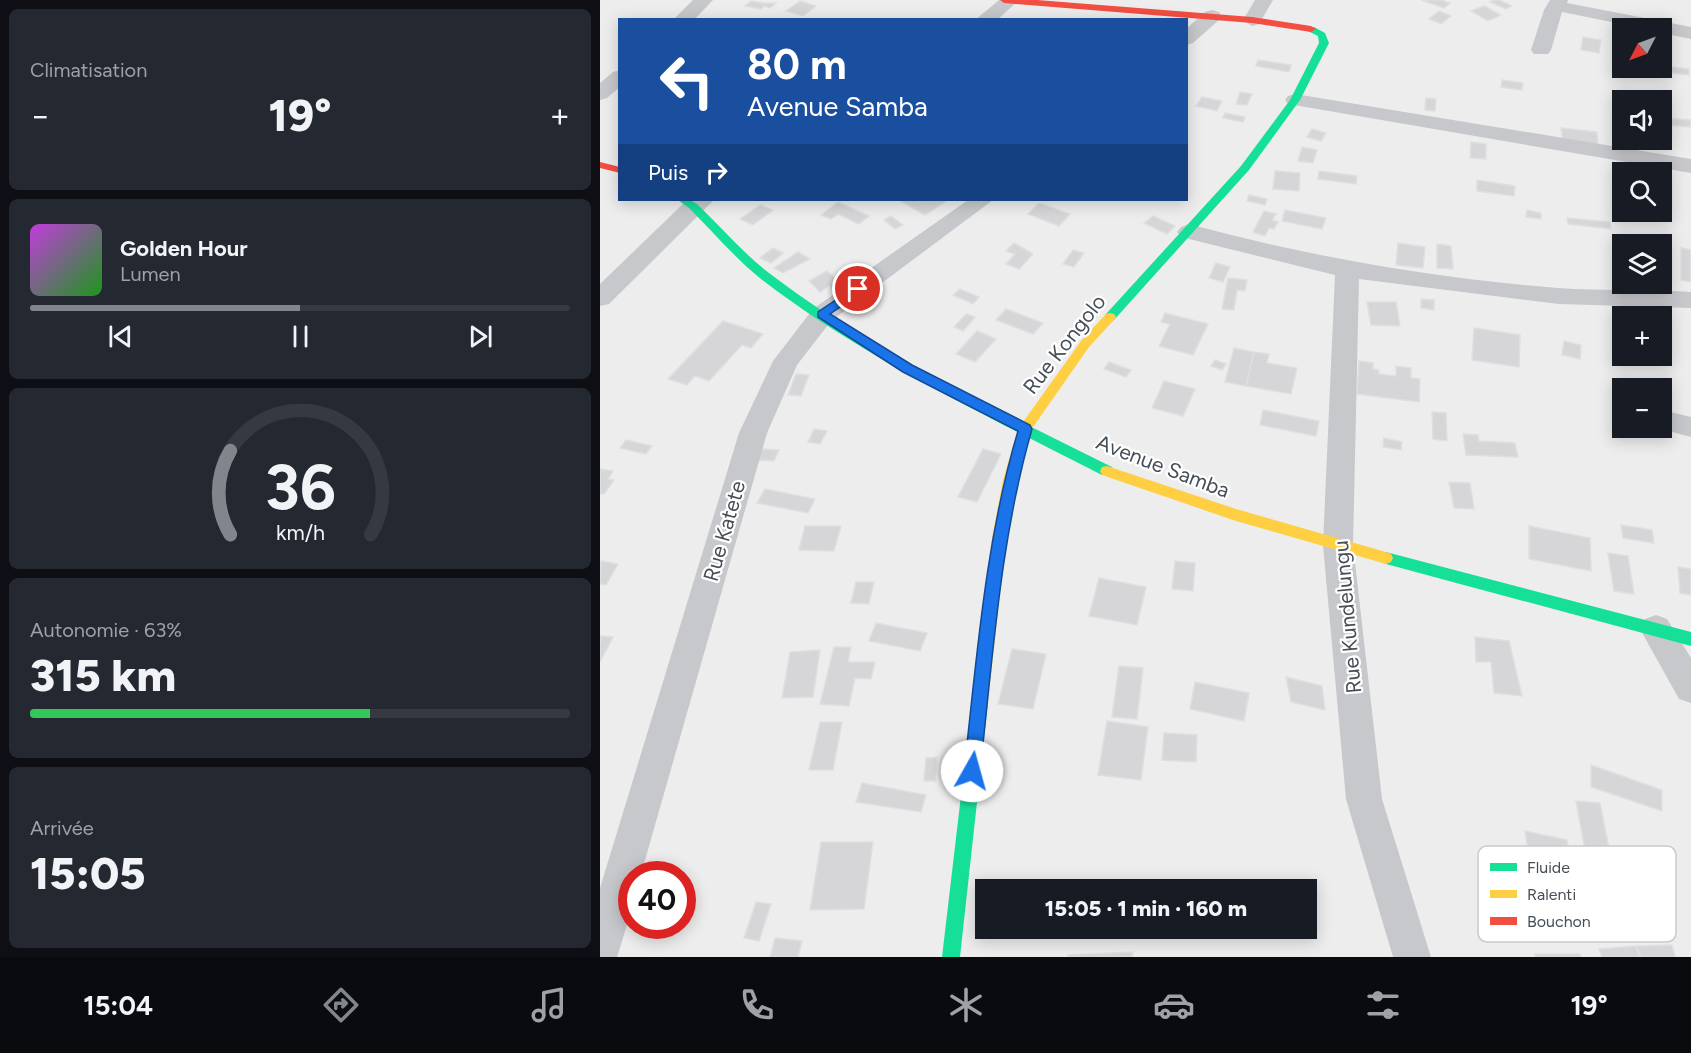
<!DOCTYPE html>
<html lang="fr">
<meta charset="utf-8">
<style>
:root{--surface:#171b24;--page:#242831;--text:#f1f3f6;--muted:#9ea1a6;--line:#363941;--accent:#80868c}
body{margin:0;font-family:Figtree,sans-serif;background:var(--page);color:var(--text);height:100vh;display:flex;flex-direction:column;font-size:22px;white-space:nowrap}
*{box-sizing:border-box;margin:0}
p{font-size:20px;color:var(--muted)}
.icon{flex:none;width:33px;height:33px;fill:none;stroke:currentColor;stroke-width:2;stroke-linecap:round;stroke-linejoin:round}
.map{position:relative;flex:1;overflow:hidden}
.drawer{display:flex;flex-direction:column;gap:9px;padding:9px;background:#0d0f14;width:600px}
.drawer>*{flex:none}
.guide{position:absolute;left:18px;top:18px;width:570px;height:183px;border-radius:0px;box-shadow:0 3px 15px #0003;background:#1a4fa0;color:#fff;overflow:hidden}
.needle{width:39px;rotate:228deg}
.controls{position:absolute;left:1012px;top:18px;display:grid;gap:12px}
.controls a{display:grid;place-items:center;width:60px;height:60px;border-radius:0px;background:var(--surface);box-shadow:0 3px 15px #0003;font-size:30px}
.speed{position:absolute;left:18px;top:861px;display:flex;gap:12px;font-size:30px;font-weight:700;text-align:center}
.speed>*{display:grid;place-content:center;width:78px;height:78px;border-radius:50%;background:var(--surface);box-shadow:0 3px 15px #0003;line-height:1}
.speed .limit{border:9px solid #d22;background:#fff;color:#111}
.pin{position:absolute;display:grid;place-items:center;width:51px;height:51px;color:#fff;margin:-26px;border:3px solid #fff;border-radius:50%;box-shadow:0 2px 6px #0007}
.me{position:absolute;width:66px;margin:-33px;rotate:7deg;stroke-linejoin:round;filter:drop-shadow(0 0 4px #0008)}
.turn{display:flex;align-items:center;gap:21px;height:126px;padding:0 30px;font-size:27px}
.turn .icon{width:78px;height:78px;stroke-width:2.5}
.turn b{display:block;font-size:42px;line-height:51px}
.then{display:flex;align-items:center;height:57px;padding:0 30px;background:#0003;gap:12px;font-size:22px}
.big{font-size:45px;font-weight:800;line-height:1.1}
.drawer .widget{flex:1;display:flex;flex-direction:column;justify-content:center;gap:9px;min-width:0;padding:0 21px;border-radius:9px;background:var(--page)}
.drawer .dial{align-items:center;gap:0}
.dial svg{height:156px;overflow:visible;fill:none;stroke:var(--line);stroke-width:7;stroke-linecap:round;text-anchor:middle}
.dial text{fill:var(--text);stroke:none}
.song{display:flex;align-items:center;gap:18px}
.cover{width:72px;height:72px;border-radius:9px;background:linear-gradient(135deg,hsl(290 70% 55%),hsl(120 70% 35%))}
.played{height:6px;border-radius:3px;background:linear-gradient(90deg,var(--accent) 50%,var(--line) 50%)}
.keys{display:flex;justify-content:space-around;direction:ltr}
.heat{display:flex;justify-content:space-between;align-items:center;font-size:33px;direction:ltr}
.charge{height:9px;border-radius:4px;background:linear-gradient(90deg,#34c759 63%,var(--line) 0)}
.trip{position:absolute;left:375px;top:879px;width:342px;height:60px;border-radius:0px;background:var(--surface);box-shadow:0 3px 15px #0003;font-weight:800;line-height:60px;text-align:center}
.tab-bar{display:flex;height:96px;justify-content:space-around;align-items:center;background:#090b0e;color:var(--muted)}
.tab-bar .icon{width:42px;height:42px}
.tab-bar .selected{color:var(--accent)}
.tab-bar b{font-size:27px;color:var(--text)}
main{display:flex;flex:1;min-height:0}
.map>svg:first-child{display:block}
.building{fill:#d6d6d8;stroke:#dedfe0;stroke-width:1.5}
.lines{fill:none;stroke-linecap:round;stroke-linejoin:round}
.street{fill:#c7c8cb;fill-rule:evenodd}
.fast{fill:#16e098;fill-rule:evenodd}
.slow{fill:#ffcf43;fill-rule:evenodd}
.jam{fill:#f24e42;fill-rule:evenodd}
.route{fill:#1a73e8;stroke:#114b97;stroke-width:1.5}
.labels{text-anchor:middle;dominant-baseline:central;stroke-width:4.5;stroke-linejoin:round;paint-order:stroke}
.street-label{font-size:21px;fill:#464e57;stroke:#fff}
.key{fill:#fff;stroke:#c8cacd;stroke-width:1.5}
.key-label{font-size:16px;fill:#464e57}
</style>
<main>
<section class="drawer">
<div class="widget"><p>Climatisation</p>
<div class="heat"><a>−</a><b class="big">19°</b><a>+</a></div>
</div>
<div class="widget">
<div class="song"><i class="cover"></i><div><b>Golden Hour</b><p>Lumen</p></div></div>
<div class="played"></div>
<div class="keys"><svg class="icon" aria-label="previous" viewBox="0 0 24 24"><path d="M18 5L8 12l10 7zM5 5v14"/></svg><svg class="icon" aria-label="pause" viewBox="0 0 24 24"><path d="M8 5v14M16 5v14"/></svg><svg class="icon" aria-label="next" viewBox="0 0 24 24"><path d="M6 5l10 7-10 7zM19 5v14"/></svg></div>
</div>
<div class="widget dial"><svg viewBox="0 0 100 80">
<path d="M14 69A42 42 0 1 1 86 69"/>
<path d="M14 69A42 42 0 0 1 14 26" stroke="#80868c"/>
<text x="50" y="56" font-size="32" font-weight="700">36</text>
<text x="50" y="72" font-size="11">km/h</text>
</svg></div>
<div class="widget"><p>Autonomie · 63%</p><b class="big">315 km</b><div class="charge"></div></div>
<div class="widget"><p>Arrivée</p><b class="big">15:05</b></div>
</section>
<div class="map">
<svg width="1091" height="957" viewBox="0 0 1091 957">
<rect width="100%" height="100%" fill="#ededed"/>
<path class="building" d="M821,0H841L850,3L844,8Z
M894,0H899L912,6L906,9L890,2Z
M151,1L164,3H176L170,8L164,6L161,9L145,6Z
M200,1L216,6L203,16L186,11Z
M884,6L901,15L888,21L871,11Z
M839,11L851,16L841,24L829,19Z
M983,37L1001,40L999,53L981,50Z
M658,60L691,65L689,72L656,66Z
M1064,66L1089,69V75L1065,72Z
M902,80L923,83L922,90L901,87Z
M640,92L652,94L647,105L636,104Z
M602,97L622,101L617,111L596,106Z
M826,98L836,99L835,111L825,110Z
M625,113L645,117L643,122L623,118Z
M1062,118L1091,120V127L1064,125Z
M961,128L997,132L998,146L963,142Z
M712,129L726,133L721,141L707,137Z
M871,142L886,144V159L870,158Z
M702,147L717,150L713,163L698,161Z
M675,171L700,173L699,191L673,189Z
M719,171L757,176L756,184L718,179Z
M877,180L915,186L914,196L877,191Z
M1015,194L1023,195V212L1028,213L1017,211Z
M649,195L667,199L665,205L647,201Z
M299,200H348L325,215Z
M238,202L269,216L259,224L238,214L231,219L221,215Z
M439,203L470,214L459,226L428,214Z
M160,205L173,210L153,225L140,219Z
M685,210L726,218L722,229L682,221Z
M927,210L941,213V219L926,217Z
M664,211L676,214L672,220L678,222L674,229L669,228L665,236L653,232Z
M291,216L303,225L295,229L284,220Z
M553,216L575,226L567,234L544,223Z
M967,218L1010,222L1011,229L968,224Z
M414,243L433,254L419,269L406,264L415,254L406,251Z
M798,243L825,247L823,268L796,265Z
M837,244L851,246L853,269L837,268Z
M173,248L183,253L171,263L160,258Z
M1081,248L1091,250V282L1081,280Z
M473,250L484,253L474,267L463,264Z
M198,252L210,259L183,273L174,268Z
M616,263L630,267L623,282L609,278Z
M227,271L243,285L233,290L229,286L220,292L209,281Z
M628,278L647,280L645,291L637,290L634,310L622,309Z
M360,289L379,297L373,304L353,295Z
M821,299L834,300V310L821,308Z
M767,302H796L800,326L771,325Z
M406,309L443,323L433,334L396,320Z
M565,313L608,324L593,355L559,346L570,324L561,322Z
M366,314L375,317L363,331L354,327Z
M123,321L163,334L151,348L142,345L109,381L95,376L87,385L68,379Z
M874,328L920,335L919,367L872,360Z
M377,331L396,339L375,362L356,354Z
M964,341L981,345L980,359L962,355Z
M634,348L654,352L646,386L625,382Z
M654,352L669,354L667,363L697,368L691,394L646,386Z
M615,360L626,364L622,370L611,366Z
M759,361L773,363V369L779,370V374L796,376V366L811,368V378L820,379L819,402L757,394Z
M509,362L531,370L526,377L504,369Z
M196,374L209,375L201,396L188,395Z
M564,381L595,389L583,416L552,408Z
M1014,394L1023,396V420L1014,418Z
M663,410L719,421L716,436L660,425Z
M832,412L846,413L847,441L833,439Z
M214,429L227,431L220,444L208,442Z
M863,434L878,435L879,441L915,443L918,457L866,455Z
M784,438L802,442L801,450L783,447Z
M26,440L52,446L46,454L20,448Z
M160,449L179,450L174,461L155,460Z
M383,449L401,454L377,502L358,497Z
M0,469L13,471L8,479L14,480L4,494H0Z
M849,482L870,483L874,509L854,508Z
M165,489L215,499L208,513L157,503Z
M1021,525L1052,530L1054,543L1023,538Z
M205,526H241L234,551L199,550Z
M929,526L990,538L991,571L929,559Z
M1008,553L1028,556L1034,594L1014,591Z
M1,561L18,564L6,585L0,584Z
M575,561L595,563L593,591L572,589Z
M1078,567L1091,569V595L1080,593Z
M499,578L546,587L537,625L489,616Z
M256,582H274L269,604L251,603Z
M276,623L327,633L320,651L269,641Z
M0,636L13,637L0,662Z
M875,637L909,641L922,696L894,693L891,662H876Z
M234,647H251L248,662H275L271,679L255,678L249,706L220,704Z
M412,649L446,654L433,709L398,704Z
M220,650L213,697L182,698L190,652Z
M519,666L543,668L537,719L512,717Z
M686,677L722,686L725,710L691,702Z
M595,682L649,693L644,721L590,709Z
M507,721L548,727L541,780L498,775Z
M220,722H242L233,770H209Z
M564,733L597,735L596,762L562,760Z
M337,757L335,781H324L326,758Z
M991,765L1062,790V811L991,787Z
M262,783L326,795L321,812L256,802Z
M976,801L1000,803L1014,874L989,872Z
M925,831L967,840L975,887L933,881Z
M221,842H273L264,909L210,910Z
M497,884L533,885L534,890H496Z
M156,902L171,904L159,941L144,938Z
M175,938L202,941L198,957H170Z
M1072,945L1075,957H1041L1036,946Z
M1036,946L1040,957H1002L999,949Z
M533,952L532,957H468V955Z
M935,954H980L981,957H936Z"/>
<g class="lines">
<path class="street" d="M93,0H113L94,20H73Z
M399,0L418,1L397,20H375Z
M655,0H673L659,24L652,26L643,20Z
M950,0H968L967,3L1091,27V39L1062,33V28H1041L962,12L951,50L948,54H934L931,50L944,10Z
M612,10L619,12L621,16L619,20L593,43L586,45V29L605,12Z
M20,70V87L7,98L0,100V83L13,72Z
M695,94L1091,159V173L688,104L685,100L688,96Z
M87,200H114L9,304L0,306V284Z
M368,200H393L231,321L197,365L167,433L41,874H32V908L19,951L17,957H0V888L139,433L173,361L213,309Z
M589,224C710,257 833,278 958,288C1002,291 1047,289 1091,292V308L959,304L759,279L753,545L782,799L831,957H793L746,799L723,545L735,275L581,237L577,232L581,227Z
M1071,412L1091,417V437L1061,429L1062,415Z
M1056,615L1067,619L1091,658V703L1079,699L1040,629L1045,619Z"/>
<path class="fast" d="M708,27H714L725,33L729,43L700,100L649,170L514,320H506L504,317L506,314L641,166L690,100L719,43L718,36L708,31Z
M78,200H90L97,204C121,227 143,253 169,273C274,353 395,408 512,467L514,471L512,475H502C386,415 265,359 161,279C135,258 113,232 89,208Z
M786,552L1091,632V646L786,564L781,562L779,558L781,554Z
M380,695L386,697L388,702L360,957H342L372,702L374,697Z"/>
<path class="slow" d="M510,313L514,314L516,317L514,320L489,347L431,430L417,480L406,538L388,702L386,707L380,709L374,707L372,702L392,538L403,480L418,429L481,341L506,314Z
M507,466L636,509L786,552L791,554L793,558L791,562L786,564L636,521L502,475L500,471L502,467Z"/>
<path class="jam" d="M400,0H437L652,17L711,26L716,29L711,32L652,23L404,3Z
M0,162L20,167V173L0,168Z"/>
</g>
<path class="route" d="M258,285L262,286V292L230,314L312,365L430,425L432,429C400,540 393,656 380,771L378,776L372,779L366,776L364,771C377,657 385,542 418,431L303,372L218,317V312Z"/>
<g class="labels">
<g class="street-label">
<text transform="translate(464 344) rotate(-52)">Rue Kongolo</text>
<text transform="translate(563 466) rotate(21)">Avenue Samba</text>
<text transform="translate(124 531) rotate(-74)">Rue Katete</text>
<text transform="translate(747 617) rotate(-95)">Rue Kundelungu</text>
</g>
</g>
<rect x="878" y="846" width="198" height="96" rx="9" class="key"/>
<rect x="890" y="863" width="27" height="8" fill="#16e098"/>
<rect x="890" y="890" width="27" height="8" fill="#ffcf43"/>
<rect x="890" y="917" width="27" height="8" fill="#f24e42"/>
<g class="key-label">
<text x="927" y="873">Fluide</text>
<text x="927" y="900">Ralenti</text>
<text x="927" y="927">Bouchon</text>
</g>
</svg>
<div class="controls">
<a><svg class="needle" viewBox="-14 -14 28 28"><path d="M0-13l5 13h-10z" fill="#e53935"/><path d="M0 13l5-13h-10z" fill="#9ea1a6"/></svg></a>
<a><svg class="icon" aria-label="sound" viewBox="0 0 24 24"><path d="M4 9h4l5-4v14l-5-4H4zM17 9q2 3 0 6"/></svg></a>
<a><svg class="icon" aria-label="search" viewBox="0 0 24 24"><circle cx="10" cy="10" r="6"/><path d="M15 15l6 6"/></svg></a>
<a><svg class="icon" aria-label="layers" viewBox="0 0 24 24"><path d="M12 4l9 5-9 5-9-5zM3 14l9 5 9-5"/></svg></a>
<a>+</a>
<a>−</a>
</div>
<div class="speed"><div class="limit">40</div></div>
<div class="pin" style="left:258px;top:289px;background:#d93025"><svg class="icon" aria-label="arrive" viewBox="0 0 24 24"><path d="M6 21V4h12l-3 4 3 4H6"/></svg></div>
<svg class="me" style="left:372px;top:771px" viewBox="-20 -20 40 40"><circle r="19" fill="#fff"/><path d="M0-13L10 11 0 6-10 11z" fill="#1a73e8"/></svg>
<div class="trip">15:05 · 1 min · 160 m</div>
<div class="guide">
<div class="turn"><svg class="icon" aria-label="left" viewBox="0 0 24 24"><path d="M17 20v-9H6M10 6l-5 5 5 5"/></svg><div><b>80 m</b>Avenue Samba</div></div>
<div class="then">Puis<svg class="icon" aria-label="right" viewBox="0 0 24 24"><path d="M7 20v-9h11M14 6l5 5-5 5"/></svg></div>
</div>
</div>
</main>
<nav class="tab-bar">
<b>15:04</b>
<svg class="icon selected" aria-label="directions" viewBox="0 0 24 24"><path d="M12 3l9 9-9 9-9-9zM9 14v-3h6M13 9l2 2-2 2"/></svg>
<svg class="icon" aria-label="music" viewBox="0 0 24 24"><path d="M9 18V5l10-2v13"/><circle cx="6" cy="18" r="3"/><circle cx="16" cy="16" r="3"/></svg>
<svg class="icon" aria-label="phone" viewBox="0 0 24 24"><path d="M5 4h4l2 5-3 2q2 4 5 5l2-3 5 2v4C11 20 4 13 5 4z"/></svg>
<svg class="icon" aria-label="climate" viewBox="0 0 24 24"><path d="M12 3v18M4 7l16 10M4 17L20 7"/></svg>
<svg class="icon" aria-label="car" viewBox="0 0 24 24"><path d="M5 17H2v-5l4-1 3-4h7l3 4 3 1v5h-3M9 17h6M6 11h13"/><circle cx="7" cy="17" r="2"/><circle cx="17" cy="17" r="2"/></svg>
<svg class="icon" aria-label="filters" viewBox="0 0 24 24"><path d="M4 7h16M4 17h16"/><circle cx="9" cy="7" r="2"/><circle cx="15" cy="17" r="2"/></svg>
<b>19°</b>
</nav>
